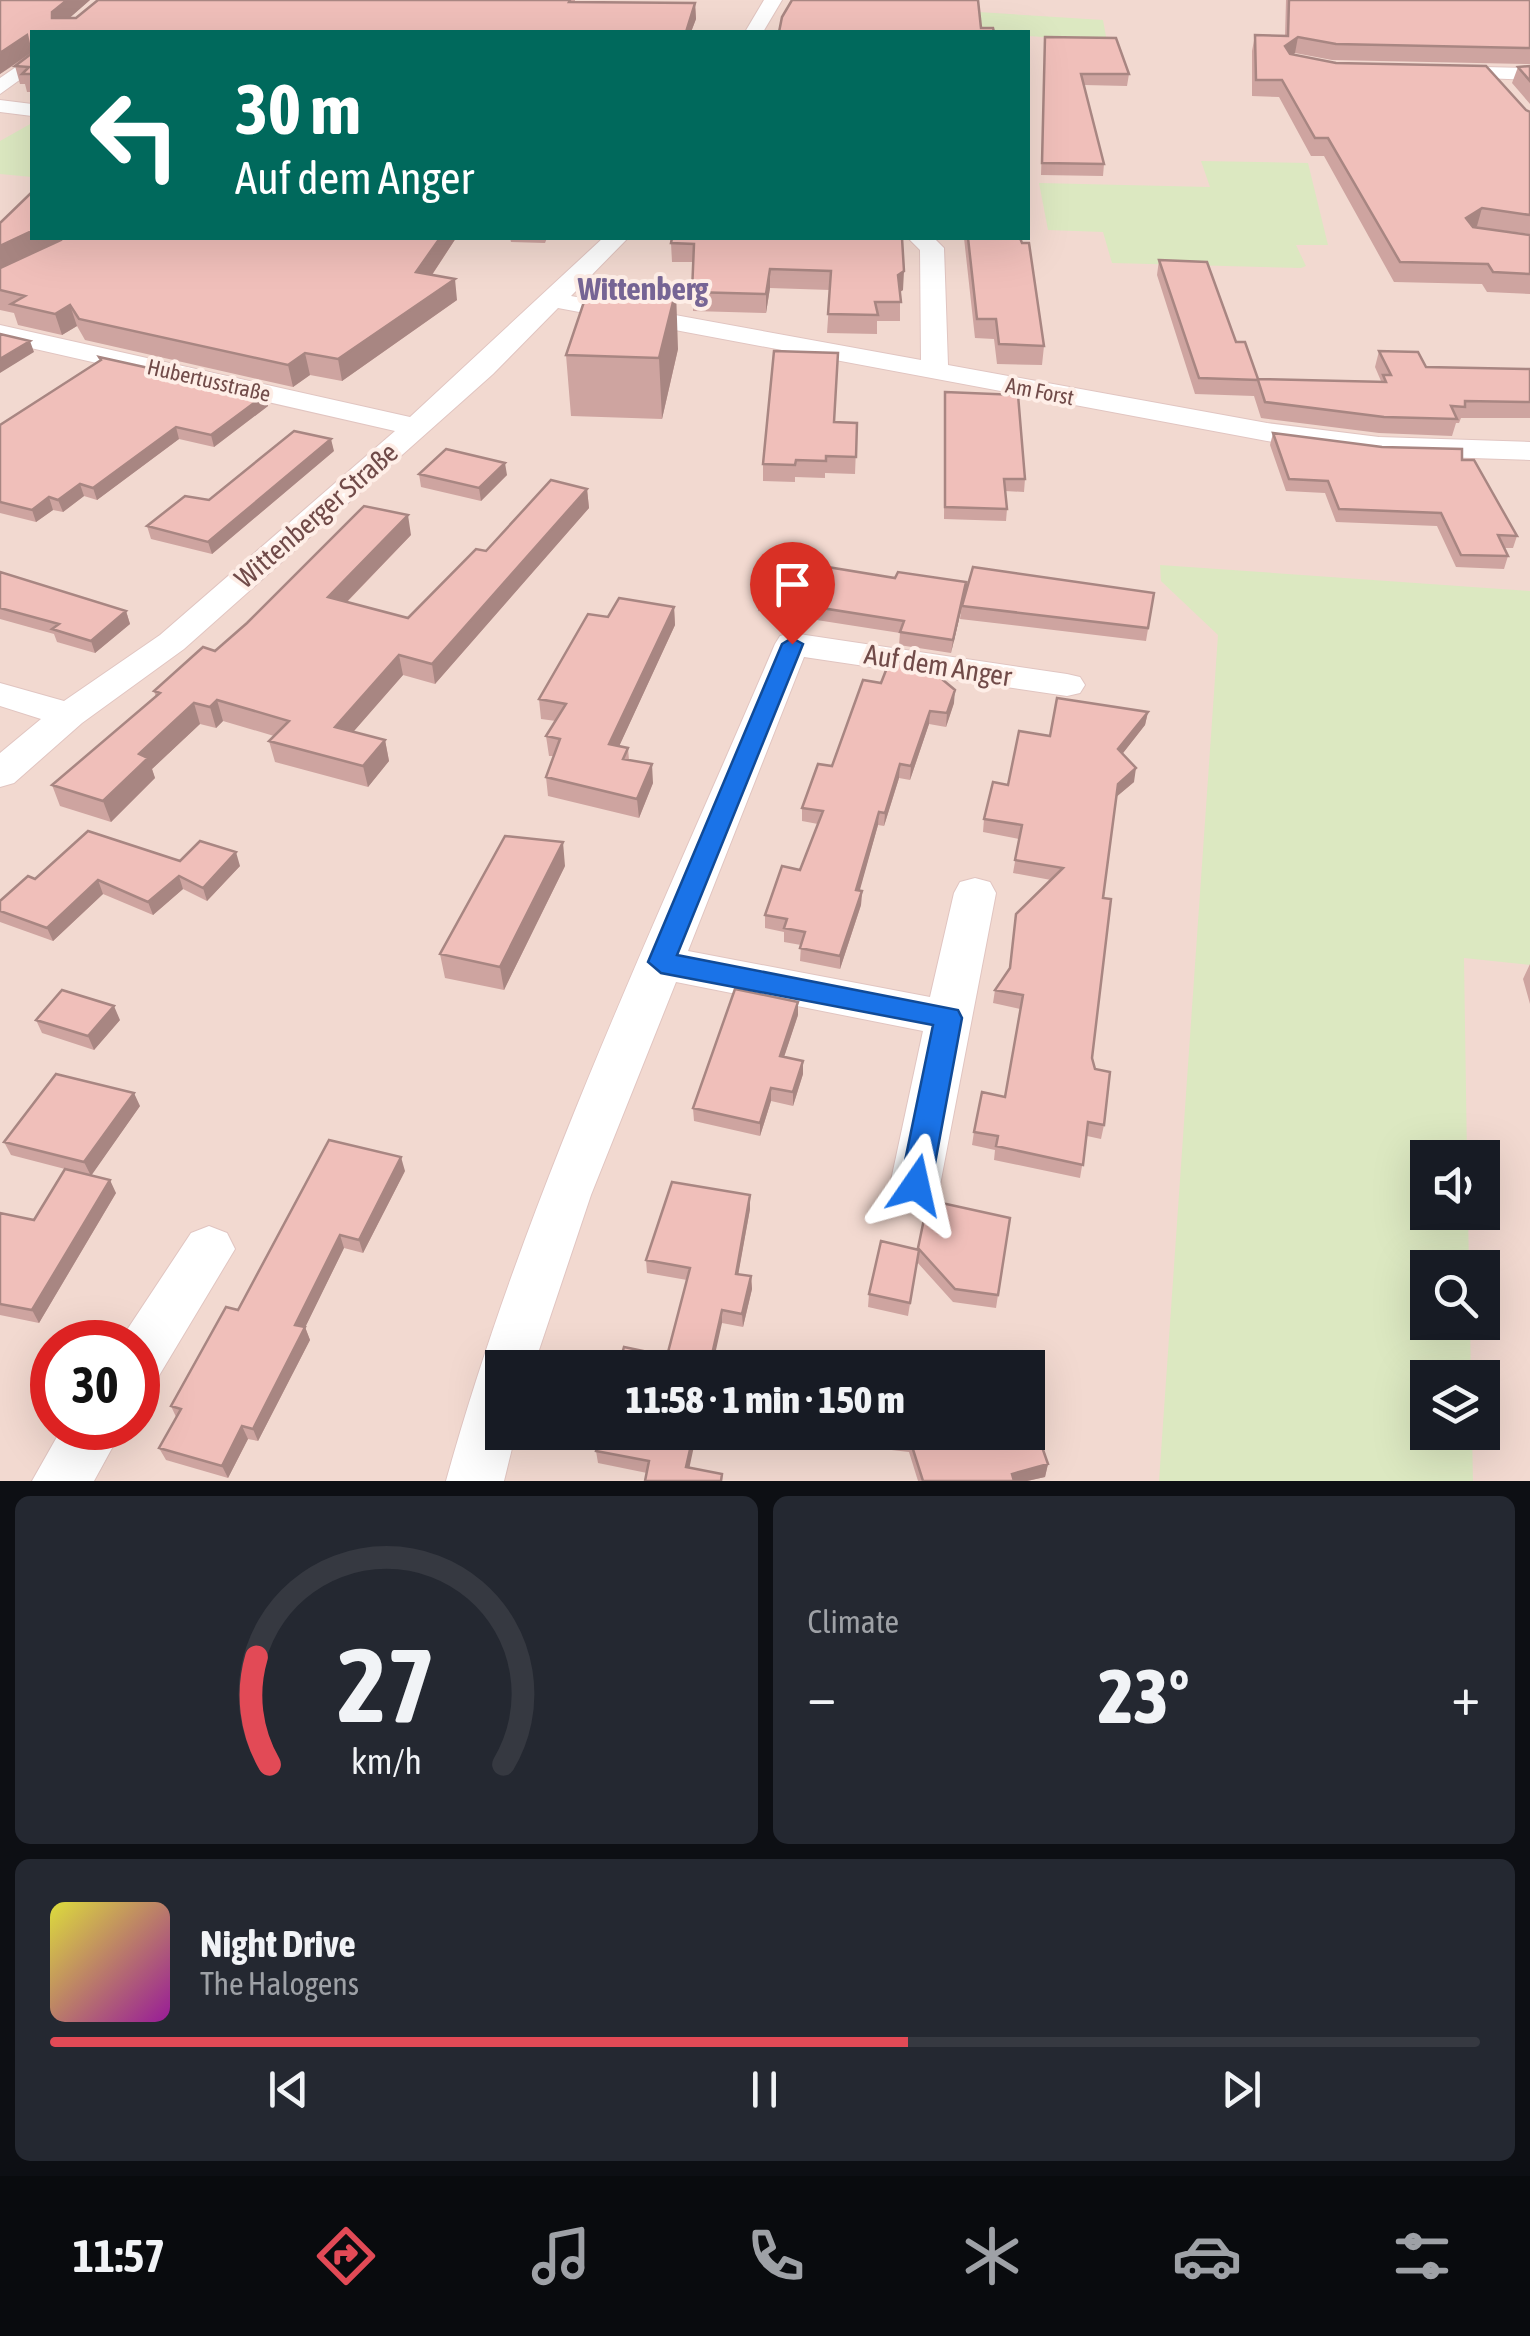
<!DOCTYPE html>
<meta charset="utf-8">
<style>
:root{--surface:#171b24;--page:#242831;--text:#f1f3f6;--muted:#9ea1a6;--line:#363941;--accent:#e24a56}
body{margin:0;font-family:"Asap Condensed",sans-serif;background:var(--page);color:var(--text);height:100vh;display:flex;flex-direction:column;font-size:38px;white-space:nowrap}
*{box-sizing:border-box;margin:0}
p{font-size:32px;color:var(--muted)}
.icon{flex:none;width:55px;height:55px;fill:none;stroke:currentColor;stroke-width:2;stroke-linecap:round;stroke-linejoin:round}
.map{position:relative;height:1481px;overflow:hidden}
.details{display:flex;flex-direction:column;gap:15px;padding:15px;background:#0d0f14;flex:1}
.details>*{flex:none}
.guide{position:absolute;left:30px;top:30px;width:1000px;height:210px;border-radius:0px;box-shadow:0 10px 40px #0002;background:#00695c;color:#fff;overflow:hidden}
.buttons{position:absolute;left:1410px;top:1140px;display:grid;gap:20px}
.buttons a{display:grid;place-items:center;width:90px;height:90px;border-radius:0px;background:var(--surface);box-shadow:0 10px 40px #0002;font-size:50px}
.speed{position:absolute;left:30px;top:1320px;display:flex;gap:20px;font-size:50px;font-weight:700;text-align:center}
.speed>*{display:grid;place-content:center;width:130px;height:130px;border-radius:50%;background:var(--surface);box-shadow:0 10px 40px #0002;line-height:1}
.speed .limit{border:15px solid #d22;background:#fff;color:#111}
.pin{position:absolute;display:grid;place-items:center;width:85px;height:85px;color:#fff;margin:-102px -42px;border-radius:50% 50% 50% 0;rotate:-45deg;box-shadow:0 0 10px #0007}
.pin .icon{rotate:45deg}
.me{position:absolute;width:110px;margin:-55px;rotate:11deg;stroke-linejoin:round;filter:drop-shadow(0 0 8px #0008)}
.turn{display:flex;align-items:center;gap:35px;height:210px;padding:0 40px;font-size:45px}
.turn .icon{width:130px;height:130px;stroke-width:2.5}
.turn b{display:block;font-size:70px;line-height:85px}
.big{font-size:75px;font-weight:800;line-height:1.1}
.details .widget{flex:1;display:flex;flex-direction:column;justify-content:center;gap:15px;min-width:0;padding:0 35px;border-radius:15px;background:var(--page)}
.details .dial{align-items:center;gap:0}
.dial svg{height:260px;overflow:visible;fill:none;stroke:var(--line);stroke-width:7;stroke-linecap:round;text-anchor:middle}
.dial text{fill:var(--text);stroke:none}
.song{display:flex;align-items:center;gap:30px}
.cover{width:120px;height:120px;border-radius:15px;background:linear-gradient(135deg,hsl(60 70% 55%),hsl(300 70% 35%))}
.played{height:10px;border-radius:5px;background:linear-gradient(90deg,var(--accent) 60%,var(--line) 60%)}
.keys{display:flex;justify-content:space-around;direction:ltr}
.heat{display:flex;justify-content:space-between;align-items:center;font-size:55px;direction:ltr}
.details .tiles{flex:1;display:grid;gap:15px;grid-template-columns:1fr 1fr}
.widget:last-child{grid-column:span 2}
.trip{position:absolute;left:485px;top:1350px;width:560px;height:100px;border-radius:0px;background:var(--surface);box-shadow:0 10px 40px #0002;font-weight:800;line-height:100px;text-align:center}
.tab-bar{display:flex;height:160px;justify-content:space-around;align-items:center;background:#090b0e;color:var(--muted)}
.tab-bar .icon{width:70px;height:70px}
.tab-bar .on{color:var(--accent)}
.tab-bar b{font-size:45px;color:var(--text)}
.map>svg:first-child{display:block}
.residential{fill:#f2d9d0;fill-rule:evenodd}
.green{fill:#dce8c1}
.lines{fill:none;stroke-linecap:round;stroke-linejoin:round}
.minor-casing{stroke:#e1c5c1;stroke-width:2}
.minor{fill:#fff;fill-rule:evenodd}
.wall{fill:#cea4a0}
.shaded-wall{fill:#a88682}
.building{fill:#f0bfba;stroke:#a88682;stroke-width:2.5}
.route{fill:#1a73e8;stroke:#114b97;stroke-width:2.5}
.labels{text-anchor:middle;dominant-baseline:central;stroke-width:8;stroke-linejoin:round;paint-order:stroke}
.far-street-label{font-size:22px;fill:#714b49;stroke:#feeee7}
.street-label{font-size:28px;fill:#714b49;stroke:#feeee7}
.far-district-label{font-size:32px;font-weight:bold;fill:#766595;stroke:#feeee7}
</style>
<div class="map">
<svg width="1530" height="1481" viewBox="0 0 1530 1481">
<rect width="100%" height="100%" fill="#fbe9e1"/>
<path class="residential" d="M0,0H1530V1481H0ZM32,32H1028V238H32ZM1428,1158H1482V1212H1428ZM1428,1268H1482V1322H1428ZM52,1342H138V1428H52ZM502,1368H1028V1432H502ZM1428,1378H1482V1432H1428Z"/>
<path class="green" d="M914,8L1103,20L1107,42L978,32Z
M32,123V177L0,174V141Z
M1201,161L1308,163L1328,245H1296L1306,266L1301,268L1112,263L1103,232L1048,230L1039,183L1210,187Z
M1160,565L1530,591V965L1464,958L1467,1157L1428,1158V1212L1468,1213L1469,1267L1428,1268V1322L1470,1323L1471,1377L1428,1378V1432L1472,1433L1473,1481H1159L1218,635L1161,581Z"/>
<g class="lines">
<defs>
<path id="minor" d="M764,0H782L763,32H745Z
M32,56V71L0,94V78Z
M1443,66L1530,68V80L1436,76V68Z
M0,100L32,104V116L0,112Z
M603,238H628L571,296L921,360L920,250L908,238H934L944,248L948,365L1267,423L1379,437L1530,442V460L1379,455L1267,441L558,308L493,374L184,649L82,723L14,783L0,787V753L41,719L0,706V683L64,701L160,635L395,431L0,341V325L410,417Z
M792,633L1067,674L1080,677L1085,685L1080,693L1067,696L804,657L688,951L930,997L954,893L960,882L975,878L990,882L996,893L940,1185L933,1200L915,1207L897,1200L890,1185L923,1031L676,982L591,1195L533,1368H502V1432H516L504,1481H446C526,1193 658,919 775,644L780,636Z
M209,1226L227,1233L235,1249L157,1379L138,1387V1342H119L191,1233Z
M62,1428H123L94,1481H32Z"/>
</defs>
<use href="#minor" class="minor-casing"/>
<use href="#minor" class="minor"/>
</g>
<path class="wall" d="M0,0H90L69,18H76L98,0H575V2L695,3L696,19L691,32H32V92H27L25,84H20L15,66L31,54L0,74Z
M1286,0H1530V64L1332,60L1295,53L1292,55L1530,112V234L1475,227L1530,235V294L1487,292L1482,284L1394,282L1324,156H1311L1279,97L1252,96V51L1255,35L1285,36Z
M1045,37L1129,74L1127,86L1084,85L1104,164L1103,176L1041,175Z
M1530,66V104L1512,83L1518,67Z
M0,223L32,238H456L432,275L457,300L342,381L310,375L293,387L85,340L77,326L62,335L18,325L14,313L0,310Z
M510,238H547L545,243L511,242Z
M781,238L903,290L900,292V321H877V334L827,333L830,290L770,288L766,313L693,311L694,262H672L671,243Z
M964,238H1020L1044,346L1042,365L997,364L994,339L975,338Z
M1159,260L1236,342L1258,379L1381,381L1375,367L1379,351L1426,367L1530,369V418H1461L1459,423H1456L1452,436L1379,433L1261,418L1254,396L1195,394L1157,275Z
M678,349L662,419L571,416L566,355Z
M99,357L268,406L214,447L179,439L97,500L84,496L63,512L53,510L36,522L0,513V425L101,360Z
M945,392L1025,479L1024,492L1005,491L1007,509L1006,521L944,519Z
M835,422L857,423L855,474L825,473V478L795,477V482L763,481V464Z
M1273,433L1462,460L1517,536L1513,548H1504L1508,556L1504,569L1456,567L1437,526L1336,522L1325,493L1286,491L1270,445Z
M334,451L212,554L151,539L147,526Z
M419,474L507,475L481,501L421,487Z
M587,489L589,508L435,684L403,675L353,732L385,740L389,761L368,787L275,762L269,741L274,736L223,721L216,728L200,724L152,769L155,778L111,822L60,806L52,785L156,697L154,691L215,651L411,535L347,602L408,618L486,551Z
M0,572L126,611L130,624L95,653L57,642L54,634L0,619Z
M1154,593L1146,641L960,619L961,611L951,653L899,645L900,633L758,611V598L965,594Z
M674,607L675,625L619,746L628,748L629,760L653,783L639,818L548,796L546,777L554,756H549L546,736L556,721L541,719L539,699L608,617Z
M945,681L954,703L946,727L929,724L910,780L899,778L884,826L878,825L859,891H862L861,905L840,969L800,961L801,945L784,942V932L765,928V915L800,870L818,824L802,821V808L832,766L881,683Z
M1148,712L1145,725L1123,753L1134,782L1116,797L1103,898L1092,1058L1104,1125L1101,1139L1087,1136L1080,1178L994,1160L995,1150L972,1145L974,1132L1005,1097L1020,1009L993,1003L995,990L1009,969L1051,880L1013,873L1019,839L983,832L984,819L1008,785L1050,736Z
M180,861L240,866L207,901L183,889L153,915L103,894L53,941L0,922V901L35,879Z
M565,866L504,990L445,978L440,954Z
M1530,964V1004L1523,979Z
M798,1015L784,1057L803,1074L793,1106L771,1101L760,1136L694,1121L693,1108Z
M36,1020H120L94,1050L42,1033Z
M140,1106L91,1175L116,1193L39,1323L0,1315V1213L34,1220L65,1169L11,1155L4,1142Z
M405,1171L363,1253L344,1248L305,1327L310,1340L258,1441L248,1439L228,1478L166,1460L159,1448L176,1417L171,1406L238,1310Z
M928,1200L998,1295L996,1308L953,1302L917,1262L908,1316L868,1307L869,1294L918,1250Z
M750,1209L738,1274L751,1276L752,1289L743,1327L722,1323L667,1356L687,1280L647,1273L646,1260Z
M697,1432L647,1473L598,1463L596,1451Z
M848,1432H1028L1048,1464L1045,1477L1027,1481H918L909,1452L848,1445Z"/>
<path class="shaded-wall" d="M67,0H90L57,29L52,18V12Z
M695,3L696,19L691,32H686Z
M27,35L32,52L0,74V53Z
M1298,37L1295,53L1281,62L1285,46Z
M1482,208L1477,226L1460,236L1466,218Z
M32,231V238H58L59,242L0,270V246Z
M440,238H456L420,293L416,272Z
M770,269V288L766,313V294Z
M904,271L903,290L897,294L898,275Z
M455,279L457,300L342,381L338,359Z
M676,290L678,349L662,419L659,358Z
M70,305L77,326L62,335L55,314Z
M30,341L34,352L0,373V359Z
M305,353L310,375L293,387L288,365Z
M266,394L268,406L214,447L211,435Z
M176,427L179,439L97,500L93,488Z
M331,439L334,451L212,554L208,542Z
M505,463L507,475L481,501L479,488Z
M80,484L84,496L63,512L58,500Z
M587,489L589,508L435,684L432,664Z
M49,497L53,510L36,522L32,510Z
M408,515L411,535L332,617L328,597Z
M966,582L965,594L951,653L953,640Z
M674,607L675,625L611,764L609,744Z
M126,611L130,624L95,653L91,641Z
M399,655L403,675L340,747L335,727Z
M955,690L954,703L946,727L947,713Z
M217,700L223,721L216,728L210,707Z
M194,703L200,724L152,769L155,778L111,822L103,801L139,754Z
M930,711L929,724L910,780L911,766Z
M1148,712L1145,725L1116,762L1118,749Z
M385,740L389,761L368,787L363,766Z
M652,764L653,783L639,818L637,799Z
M900,764L899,778L884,826L885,813Z
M1136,768L1134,782L1115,798L1118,784Z
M879,812L878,825L856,904V890Z
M563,842L565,866L504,990L500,967Z
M236,852L240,866L207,901L203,888Z
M179,876L183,889L153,915L148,902Z
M98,880L103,894L53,941L47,928Z
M862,891L861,905L840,969V956Z
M798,1002V1015L780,1069V1056Z
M114,1006L120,1020L94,1050L88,1036Z
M803,1061V1074L793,1106V1092Z
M771,1088V1101L760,1136V1123Z
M134,1093L140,1106L91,1176L84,1162Z
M401,1157L405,1171L363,1253L359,1240Z
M110,1180L116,1193L39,1323L32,1310Z
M750,1195V1209L736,1287V1274Z
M340,1235L344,1248L300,1338L295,1325Z
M751,1276L752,1289L743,1327L742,1314Z
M722,1310V1323L712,1368H709Z
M305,1327L310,1340L258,1441L253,1429Z
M242,1426L248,1439L228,1478L222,1466Z
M694,1432H697L687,1479L686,1467Z
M1048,1464L1045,1477L1027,1481H1010L1012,1474Z"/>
<path class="building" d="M0,0H67L52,12V18H76L98,0H570L569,2L695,3L686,32H32V74H22L29,67L15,66L31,54L27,35L0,53Z
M792,0H978L981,28H993L994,32H779L782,17Z
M1289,0H1530V48L1336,44L1298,37L1285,46L1290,54L1336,63L1486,66L1526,110L1530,112V215L1482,208L1466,218L1473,227L1530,235V274L1493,272L1488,264L1400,262L1328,138H1315L1282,80H1256L1255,35L1288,36Z
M1045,37L1116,38L1129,74H1081L1104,164L1042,163Z
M1530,66V81L1518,67Z
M32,192V231L0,246V223Z
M63,238H440L416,272L455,279L338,359L305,353L288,365L79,319L70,305L55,314L11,304L25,296L0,290V268L61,240Z
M672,238H902L904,271L898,275L901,302H875L878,315L828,314L831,271L770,269L766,294L692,292L694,244L671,243Z
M968,238H1020L1022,243H1029L1044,346L999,344L996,319H977Z
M1159,260L1207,262L1236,342H1245L1258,379L1386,382L1383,375H1391L1379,351L1418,352L1426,367L1530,369V402L1465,401V407L1451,406L1457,419L1384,417L1265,402L1258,380L1199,378Z
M589,287L676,290L659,358L566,355Z
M0,334L30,341L0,359Z
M774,351L838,353L834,422L857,423L856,457L826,456V461L796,460L795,465L763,464Z
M99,357L266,394L211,435L176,427L93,488L80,484L58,500L49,497L32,510L0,502V425L101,360Z
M945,392L1018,395L1025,479H1004L1007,509L945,507Z
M294,431L331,439L208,542L147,526L185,496L209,500Z
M1273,433L1382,447L1462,449V460H1474L1517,536L1498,535L1508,556L1461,555L1441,513L1339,509L1328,481L1289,479Z
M446,449L505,463L479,488L419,474Z
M551,480L587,489L432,664L399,655L335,727L385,740L363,766L269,741L289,721L217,700L210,707L194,703L139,754L148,758L103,801L52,785L160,693L154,691L203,647L215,651L247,623L364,506L408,515L328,597L408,618L476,549L486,551Z
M791,561L895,578L898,572L966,582L953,640L900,632L904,621L758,598Z
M973,567L1154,593L1148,628L962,606Z
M0,572L126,611L91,641L52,629L59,624L0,608Z
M619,598L674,607L609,744L628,748L623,759L652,764L637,799L546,777L560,739L546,736L566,704L539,699L588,614L608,617Z
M890,660L946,669L943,680L955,690L947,713L930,711L911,766L900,764L885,813L879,812L856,890L862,891L840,956L800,948L805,932L784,928L787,919L765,915L782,866L800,870L823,811L802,808L818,764L832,766L863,680L881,683Z
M1057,698L1148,712L1118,749L1136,768L1118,784L1103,898L1111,899L1092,1058L1095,1069L1110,1072L1104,1125L1088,1122L1083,1165L996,1146L998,1136L974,1132L982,1092L1005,1097L1023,995L995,990L1010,968L1016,914L1063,868L1015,860L1022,825L984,819L993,782L1008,785L1019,731L1050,736Z
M88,831L180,861L200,841L236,852L203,888L179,876L148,902L98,880L47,928L0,911V901L28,876L35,879Z
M505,836L563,842L500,967L440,954Z
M735,989L798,1002L780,1056L803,1061L793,1092L771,1088L760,1123L693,1108Z
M62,990L114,1006L88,1036L36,1020Z
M56,1074L134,1093L84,1162L4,1142Z
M329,1140L401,1157L359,1240L340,1235L295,1325L305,1327L253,1429L242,1426L222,1466L159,1448L181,1409L171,1406L226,1307L238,1310Z
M65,1169L110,1180L32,1310L0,1304V1213L34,1220Z
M672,1182L750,1195L736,1274L751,1276L742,1314L722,1310L709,1368H618L624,1347L667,1356L690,1268L646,1260Z
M928,1200L1010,1218L998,1295L955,1289L918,1248Z
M881,1241L919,1250L910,1303L869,1294Z
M855,1363L896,1368H854Z
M1028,1407L1048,1464L1012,1474L1014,1481H923L910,1440L850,1432H1028Z
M601,1432H694L686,1467L722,1474L721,1481H645L649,1461L596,1451Z"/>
<path class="route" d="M792,638L803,644L677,955L958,1010L962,1018L931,1185L926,1195L916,1198L905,1195L900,1185L933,1025L661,973L648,962L782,644Z"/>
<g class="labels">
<g class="far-street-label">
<text transform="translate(209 380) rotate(13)">Hubertusstraße</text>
<text transform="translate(1040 391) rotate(11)">Am Forst</text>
</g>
<g class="street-label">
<text transform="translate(316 515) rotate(-41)">Wittenberger Straße</text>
<text transform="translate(938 665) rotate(9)">Auf dem Anger</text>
</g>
<g class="far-district-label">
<text x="643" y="288">Wittenberg</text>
</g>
</g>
</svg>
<div class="buttons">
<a><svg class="icon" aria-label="sound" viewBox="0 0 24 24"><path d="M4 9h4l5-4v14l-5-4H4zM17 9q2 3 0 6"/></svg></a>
<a><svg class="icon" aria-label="search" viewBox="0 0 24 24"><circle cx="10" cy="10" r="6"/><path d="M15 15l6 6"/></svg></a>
<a><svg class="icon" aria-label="layers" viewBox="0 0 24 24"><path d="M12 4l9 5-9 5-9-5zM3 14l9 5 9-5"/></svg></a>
</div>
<div class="speed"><div class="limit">30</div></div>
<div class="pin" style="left:792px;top:644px;background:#d93025"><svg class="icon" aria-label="arrive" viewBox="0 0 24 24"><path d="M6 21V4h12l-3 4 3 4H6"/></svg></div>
<svg class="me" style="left:916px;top:1185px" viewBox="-20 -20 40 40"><path d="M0-17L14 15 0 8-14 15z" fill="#1a73e8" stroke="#fff" stroke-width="4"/></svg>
<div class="trip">11:58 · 1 min · 150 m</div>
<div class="guide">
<div class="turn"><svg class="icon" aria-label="left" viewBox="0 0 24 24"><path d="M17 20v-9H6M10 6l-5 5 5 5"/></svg><div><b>30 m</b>Auf dem Anger</div></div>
</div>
</div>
<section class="details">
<div class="tiles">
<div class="widget dial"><svg viewBox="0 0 100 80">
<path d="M14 69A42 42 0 1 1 86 69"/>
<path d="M14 69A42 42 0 0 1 10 36" stroke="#e24a56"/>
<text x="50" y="56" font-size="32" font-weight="700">27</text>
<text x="50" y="72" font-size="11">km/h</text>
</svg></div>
<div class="widget"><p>Climate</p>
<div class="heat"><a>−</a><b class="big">23°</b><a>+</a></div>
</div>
<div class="widget">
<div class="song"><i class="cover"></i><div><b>Night Drive</b><p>The Halogens</p></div></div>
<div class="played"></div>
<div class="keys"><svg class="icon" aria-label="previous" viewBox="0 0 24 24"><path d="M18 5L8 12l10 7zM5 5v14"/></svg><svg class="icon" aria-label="pause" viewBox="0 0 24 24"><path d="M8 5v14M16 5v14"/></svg><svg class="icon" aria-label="next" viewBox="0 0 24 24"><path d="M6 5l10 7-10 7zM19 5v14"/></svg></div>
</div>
</div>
</section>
<nav class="tab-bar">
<b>11:57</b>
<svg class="icon on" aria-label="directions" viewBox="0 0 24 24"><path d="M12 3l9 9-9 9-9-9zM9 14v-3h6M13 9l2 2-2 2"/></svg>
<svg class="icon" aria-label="music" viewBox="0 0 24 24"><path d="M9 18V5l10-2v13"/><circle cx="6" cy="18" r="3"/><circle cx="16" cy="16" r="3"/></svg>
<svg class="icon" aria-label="phone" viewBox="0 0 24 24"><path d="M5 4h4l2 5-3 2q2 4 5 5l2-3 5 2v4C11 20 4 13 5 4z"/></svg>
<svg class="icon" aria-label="climate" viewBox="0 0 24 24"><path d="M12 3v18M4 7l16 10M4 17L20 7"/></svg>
<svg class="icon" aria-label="car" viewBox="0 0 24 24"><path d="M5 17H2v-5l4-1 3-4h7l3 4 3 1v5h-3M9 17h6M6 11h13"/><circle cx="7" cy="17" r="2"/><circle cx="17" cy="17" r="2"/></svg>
<svg class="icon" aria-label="filters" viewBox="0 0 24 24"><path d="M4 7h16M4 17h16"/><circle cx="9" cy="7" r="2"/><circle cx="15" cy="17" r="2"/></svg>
</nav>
